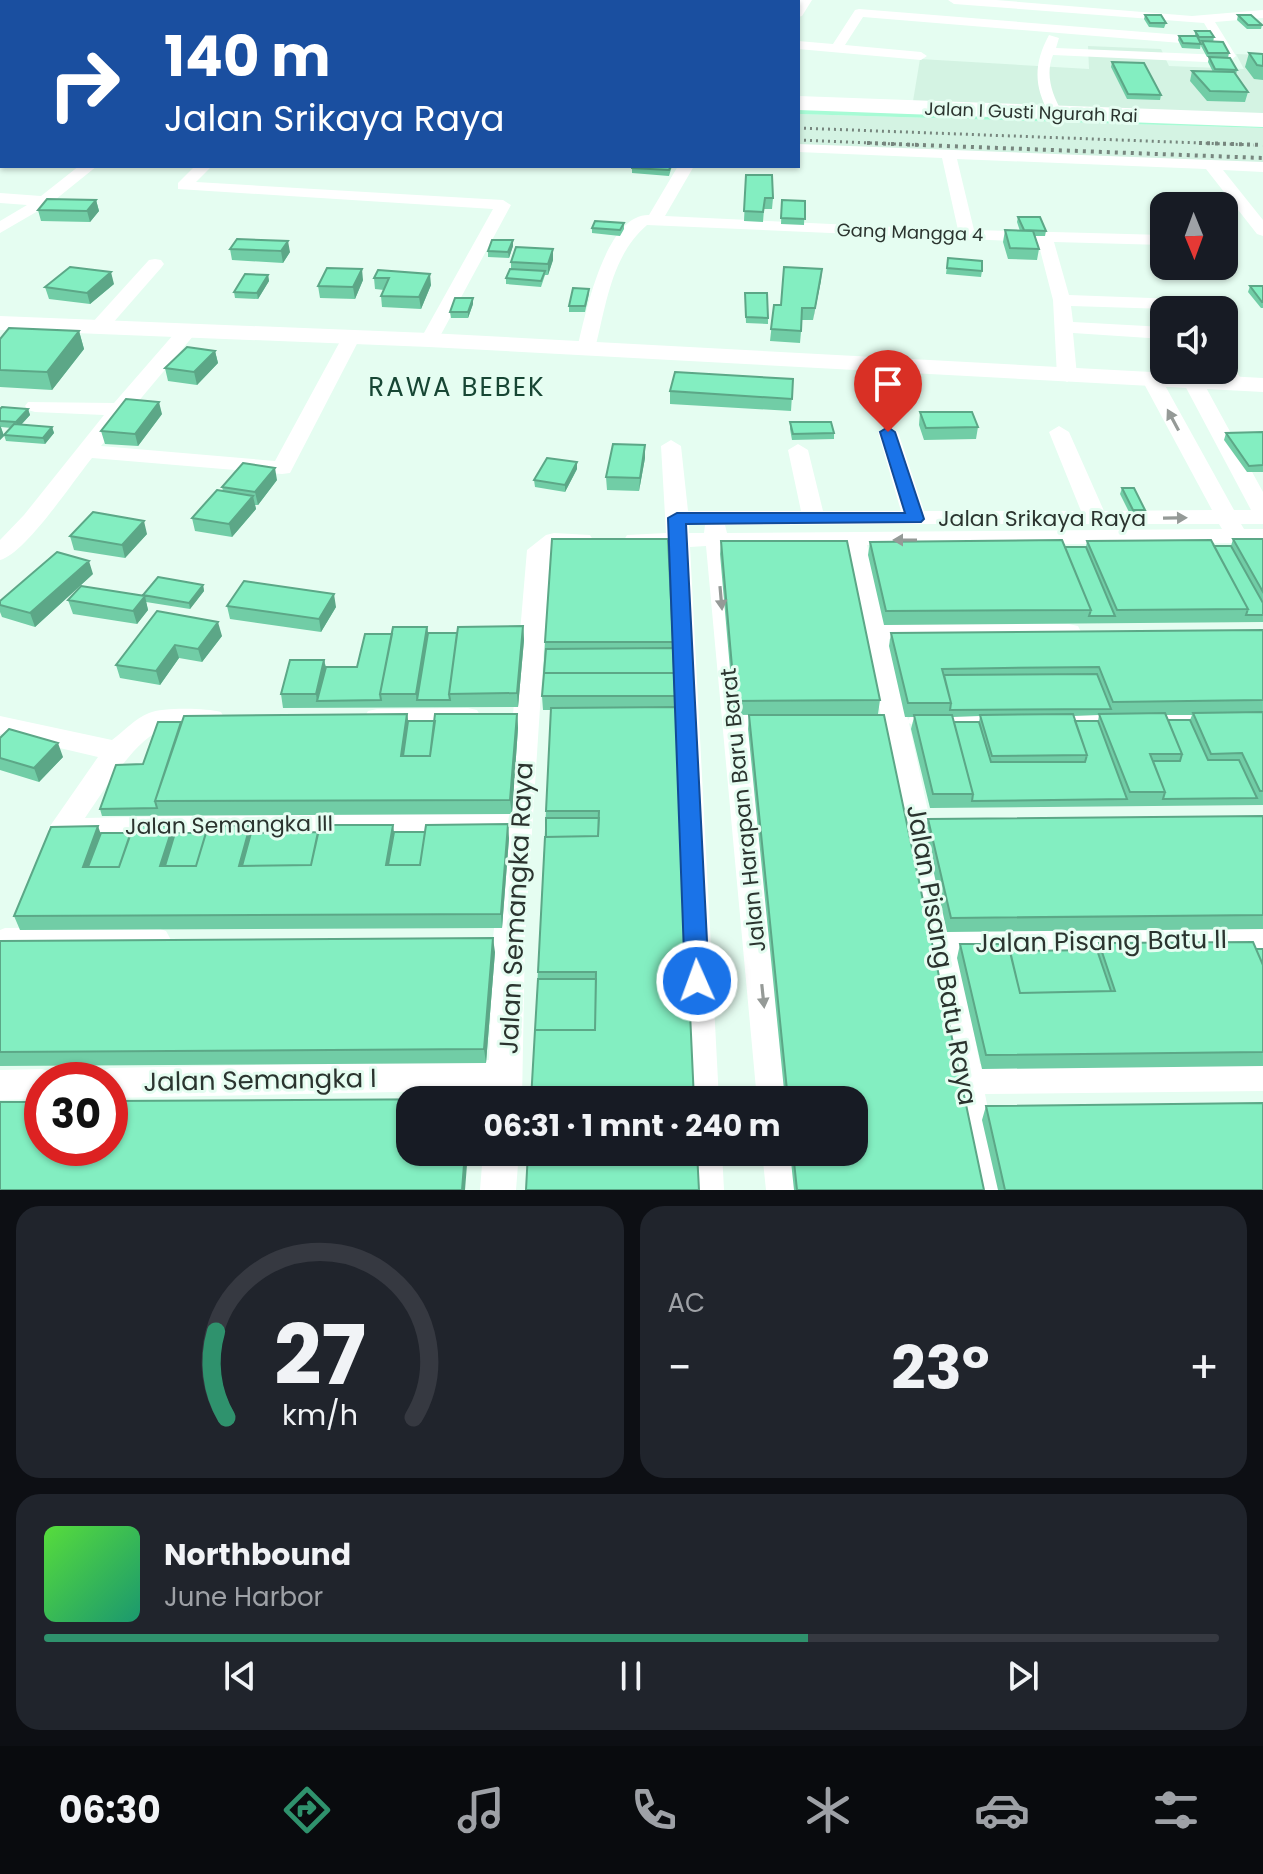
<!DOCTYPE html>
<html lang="id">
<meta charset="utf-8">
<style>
:root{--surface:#171b24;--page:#20242c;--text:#f1f3f6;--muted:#9ea1a6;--line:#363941;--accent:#2f926d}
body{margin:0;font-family:Poppins,sans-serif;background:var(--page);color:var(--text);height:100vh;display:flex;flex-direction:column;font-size:30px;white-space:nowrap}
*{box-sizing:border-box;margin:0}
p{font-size:26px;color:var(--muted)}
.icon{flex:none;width:44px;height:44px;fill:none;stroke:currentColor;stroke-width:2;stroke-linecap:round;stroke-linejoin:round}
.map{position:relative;height:1190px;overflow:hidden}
.details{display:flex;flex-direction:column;gap:16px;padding:16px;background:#0d0f14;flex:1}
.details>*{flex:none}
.guide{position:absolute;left:0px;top:0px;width:800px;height:168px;box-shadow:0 2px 6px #0004;background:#1a4fa0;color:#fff;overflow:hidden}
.needle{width:52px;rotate:179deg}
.controls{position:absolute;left:1150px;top:192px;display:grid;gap:16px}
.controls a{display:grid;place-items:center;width:88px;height:88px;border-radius:16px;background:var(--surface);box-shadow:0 2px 6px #0004;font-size:40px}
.speed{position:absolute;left:24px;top:1062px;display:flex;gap:16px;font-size:40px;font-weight:700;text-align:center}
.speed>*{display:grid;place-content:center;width:104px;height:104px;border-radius:50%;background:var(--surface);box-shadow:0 2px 6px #0004;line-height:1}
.speed .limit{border:12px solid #d22;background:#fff;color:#111}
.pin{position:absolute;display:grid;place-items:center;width:68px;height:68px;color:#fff;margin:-82px -34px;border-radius:50% 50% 50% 0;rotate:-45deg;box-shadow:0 0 8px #0007}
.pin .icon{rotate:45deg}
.me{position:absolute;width:88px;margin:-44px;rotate:358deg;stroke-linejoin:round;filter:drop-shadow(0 0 6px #0008)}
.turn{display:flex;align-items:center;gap:28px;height:168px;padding:0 32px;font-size:36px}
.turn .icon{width:104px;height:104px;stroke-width:2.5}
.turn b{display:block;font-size:56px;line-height:68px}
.big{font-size:60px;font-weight:700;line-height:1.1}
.details .card{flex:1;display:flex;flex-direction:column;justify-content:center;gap:12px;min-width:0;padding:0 28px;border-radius:24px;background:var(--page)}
.details .dial{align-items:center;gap:0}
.dial svg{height:208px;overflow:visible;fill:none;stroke:var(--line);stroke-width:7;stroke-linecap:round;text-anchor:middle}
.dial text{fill:var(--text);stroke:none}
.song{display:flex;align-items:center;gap:24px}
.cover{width:96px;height:96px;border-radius:12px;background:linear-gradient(135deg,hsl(110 70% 55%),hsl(160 70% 35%))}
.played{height:8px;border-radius:4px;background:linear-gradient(90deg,var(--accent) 65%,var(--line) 65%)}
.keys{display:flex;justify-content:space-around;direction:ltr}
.heat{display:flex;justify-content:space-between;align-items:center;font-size:44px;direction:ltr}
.details .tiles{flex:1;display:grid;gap:16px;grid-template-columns:1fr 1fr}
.card:last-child{grid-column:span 2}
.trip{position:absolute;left:396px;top:1086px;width:472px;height:80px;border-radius:24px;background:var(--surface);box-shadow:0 2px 6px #0004;font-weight:700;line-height:80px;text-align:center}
.dock{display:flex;height:128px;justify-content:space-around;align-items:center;background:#090b0e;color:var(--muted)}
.dock .icon{width:56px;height:56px}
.dock .on{color:var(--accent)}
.dock b{font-size:36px;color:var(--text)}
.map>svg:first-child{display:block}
.built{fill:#d4f3e3}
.green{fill:#a7fbd5}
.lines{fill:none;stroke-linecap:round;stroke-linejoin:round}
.minor{fill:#fff;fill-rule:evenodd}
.tertiary{fill:#fff;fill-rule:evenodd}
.primary{fill:#fff;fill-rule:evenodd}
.rail-far1{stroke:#77867e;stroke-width:3;stroke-dasharray:2 4;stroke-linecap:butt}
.rail{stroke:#77867e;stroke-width:4;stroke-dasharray:3 5;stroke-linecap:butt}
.wall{fill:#71cda6;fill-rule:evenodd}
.shaded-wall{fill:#5ca787}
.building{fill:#83eec1;stroke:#5ca787;stroke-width:2}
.oneway{fill:#959a97}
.route{fill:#1a73e8;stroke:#114b97;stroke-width:2}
.labels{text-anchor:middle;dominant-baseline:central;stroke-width:6;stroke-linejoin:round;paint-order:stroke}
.far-street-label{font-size:18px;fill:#2b342f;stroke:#e5fdf1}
.street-label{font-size:22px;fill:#2b342f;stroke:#e5fdf1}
.quarter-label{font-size:26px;letter-spacing:2px;fill:#174634;stroke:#e5fdf1}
.near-street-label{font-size:26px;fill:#2b342f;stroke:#e5fdf1}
</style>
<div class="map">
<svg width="1263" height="1190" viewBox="0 0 1263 1190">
<rect width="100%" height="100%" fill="#e5fdf1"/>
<path class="built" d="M1088,46L1161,49L1169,66L1244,69L1236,54L1263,55V120L912,107L920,59L1089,69Z
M798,114L1263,128V164L798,145Z"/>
<path class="green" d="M798,103L1263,120V128L798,114Z"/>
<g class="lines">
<path class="minor" d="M489,0H501L488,2Z
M565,0H604L606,2H567Z
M643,0H655L642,2Z
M800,0H812L802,16L798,17Z
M948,0H996L1192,16L1263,10V18L1215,22L1236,56L1227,63L1053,55C1045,75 1052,94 1062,112L1055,116L1050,115C1033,86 1034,63 1049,35L1059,38L1056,48L1223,55L1204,23L954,4Z
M2,8V17L0,18V9Z
M859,9L1181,35L1187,39L1181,43L863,17L845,45L921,52L927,56L921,60L798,49V41L833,44L855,10Z
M798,144L1263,162V172L1223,170L1263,220V236L1257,234L1206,169L957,159L974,230L1164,235V245L1054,242L1069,295L1178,299L1200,310L1071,306L1073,322L1164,327V339L1073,333L1077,376L1067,382L1057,376L1053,300L1038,242L647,225C611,256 606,306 595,349L586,355L579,353L577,349C585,316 605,214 649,215L678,166H694L665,216L958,230L942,158L798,152Z
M79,166H97L50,204L0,233V221L27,205L0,203V193L41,196Z
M195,166H212L196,182L503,200L511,205L438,340L429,346L420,340L493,209L178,189V183Z
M155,259L161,260L164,264L161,268L105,332H91L89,328L91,324L149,260Z
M187,325L196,331L194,335L101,446L275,461L344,334L351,332L360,338L290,473L282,474L92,458C74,480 25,554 0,560V540L24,515L104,415L35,412L28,410L25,406L28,402L114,403L180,327Z
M1224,360L1231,362L1244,384L1241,388L1234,390L1227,388L1217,370H1224Z
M1152,374L1162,380L1234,510H1251L1183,382L1193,376L1203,382L1263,492V524H1241L1244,529H1263V543L867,545L885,623L1069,624L1078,626L1081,632L1078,638L1069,640L889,639L908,720L912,714L921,712L1263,710V728L921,730L909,723L954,931L1263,925V951L959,956L980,1064L1263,1061V1091L985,1094L1004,1190H968L904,821L844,546H729L791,1100H757L706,546L690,547L719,1100H685L672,724L636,722L632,715L636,708L672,705L667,547L627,545L624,540L627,535L666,533L661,446L671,440L681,446L688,511H801L788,450L798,444L808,450L823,511H901L878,432L888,426L898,432L924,511H1081L1049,432L1059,426L1069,432L1104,511L1212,510L1142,380ZM909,524H1219L1222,529L727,533L725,525ZM689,525H705L704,533H689Z
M554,533L590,535L593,540L590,545L559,547L550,553L525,939L522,1100H488V1090L110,1098V1080H94L98,1072L110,1068L489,1060L493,939L503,830L62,840L52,837L48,829L98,757L0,734V716L112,740C124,731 136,718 149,713C163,707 207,708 221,712L225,719L221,726C203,731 183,725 165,729C137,735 101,795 85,818L505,809L527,550L546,535Z
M468,708L477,710L481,717L477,724L468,726L377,727L368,725L364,718L368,711L377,709Z
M155,927L166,931L171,940L166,949L155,953L14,954L11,959L0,963V930L5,928Z
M42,1069L54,1073L57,1080H42V1099L0,1100V1070Z
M483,1152H519L516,1190H480Z
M686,1152H722L724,1190H688Z
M762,1152H798L802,1190H766Z"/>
<path class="tertiary" d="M0,316L429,333L1263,378V392L429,347L0,330Z"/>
<path class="primary" d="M0,81H2V93H0Z
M798,96L1263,113V127L798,110Z"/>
<path class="rail-far1" d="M798,128L1254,145
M798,140L919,145"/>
<path class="rail" d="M867,143L1263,158
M1199,143L1263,145"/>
</g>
<path class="wall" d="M1145,15L1166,23L1164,28L1149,27L1144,19Z
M1238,15L1262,25L1261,29H1247L1237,20Z
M1195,31L1214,37L1213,42L1229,53L1228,58L1237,70L1236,75L1248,92L1245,102L1207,101L1190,81L1192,71L1213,72L1208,62L1209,57H1207L1201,46L1202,41H1200L1201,44L1200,49L1182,48L1178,40L1179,36H1195Z
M1249,53L1263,54V80L1254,79L1245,67Z
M1112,62L1161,95L1160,100L1127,99L1111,67Z
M632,166H672L669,176L632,173Z
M746,175L773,198L772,209H764L763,222L744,221Z
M96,200L99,211L90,222L41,221L38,210Z
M782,200L805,201L804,225L781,224Z
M1018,217L1046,231L1045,236H1035L1039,249L1037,260L1008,259L1003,242L1005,230L1020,231L1017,222Z
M624,223V229L620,236L592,233V228Z
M513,246L509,258L488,257V251Z
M230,249L290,252L283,263L232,260Z
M553,249V260L548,275H545L541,287L506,284V278L511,269V262Z
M948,258L982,271L981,277L946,274Z
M822,269L813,320H802L800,343L770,341L774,305H781Z
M378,270L431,285L421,309L382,307L381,296L384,290L375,289L374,278Z
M268,275L269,281L258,299L235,298L234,292Z
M363,280L355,299L320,298L318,286Z
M114,284L90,304L49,299L45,287Z
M1250,286H1263V308H1261L1248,292Z
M589,289V294L585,312H569V306Z
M745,299L768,318V324L746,323Z
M473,304L468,318H451L450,312Z
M79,331L84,349L52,390L0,387V339Z
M215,351L218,363L197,385L168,381L165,368Z
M793,379L791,411L670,404V391Z
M0,409H28L30,415L21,425L52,427L54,433L45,444L6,441L4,435L11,428L1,427L4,436L0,440Z
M920,412L978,427L976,439L924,440L919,425Z
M162,414L138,446L105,444L101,431Z
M790,422L834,433V439L792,440L790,429Z
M1263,432V472H1247L1224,440L1226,433Z
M645,458L639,491L607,490L606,477Z
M577,469L565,492L535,487L534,480Z
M277,480L258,505H255L256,509L232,537L195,531L192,518L223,491L222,487Z
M1122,488L1145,510L1143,516H1131L1120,494Z
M147,534L125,558L74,550L70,536Z
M1233,539H1263V622L884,625L868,555L870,542L1086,547L1087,541L1214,546H1231Z
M721,541L880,700L878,714L734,715L720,554Z
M93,574L35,627L2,617L0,612V601Z
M203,585L204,591L190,609L146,602L148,610L137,624L73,614L68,600L143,596Z
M227,606L336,607L321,632L230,619Z
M157,611L222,636L202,662L179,658L160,685L120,678L116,665Z
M523,626L524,640L518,707L283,708L281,694L324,660L326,667H357L392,634L427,627L428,633H457Z
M1263,630V805L930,808L911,729L914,717H905L889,646L891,633ZM1099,715L1098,721H1075L1073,716ZM1165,715H1192L1190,720H1168ZM980,716L979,722H954L953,717Z
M545,642H673L675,707L694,1100L535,1030L551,710H543L542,696Z
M407,714L408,721H435L517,714L518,728L512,814L102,816L100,809L143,764L181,722Z
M749,715L984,1190H794L790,1152H854V1100H785L748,729Z
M0,738L63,757L39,782L0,770Z
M1263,816V929L947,932L925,833L928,819Z
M173,826L175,833H206L250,826L251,833L394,832L509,838L502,928L20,930L14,916L101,833H131Z
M0,941L495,952L486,1063L0,1066Z
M1099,943L1263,949V1066L982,1069L957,958L960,944L1010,951L1097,950Z
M986,1106L1263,1190H998L982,1120Z"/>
<path class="shaded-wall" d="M96,200L99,211L90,222L87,211Z
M513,240V246L509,258L508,252Z
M288,241L290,252L283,263L281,251Z
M553,249V260L548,275V264Z
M362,269L363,280L355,299L353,287Z
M822,269L821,281L813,320L815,308Z
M111,272L114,284L90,304L87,293Z
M430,274L431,285L421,309L419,297Z
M268,275L269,281L258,299L257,293Z
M473,298V304L468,318V312Z
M79,331L84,349L52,390L47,372Z
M215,351L218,363L197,385L194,372Z
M159,402L162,414L138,446L135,434Z
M28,409L30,415L18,428L16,422Z
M0,425L4,436L0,440Z
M52,427L54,433L45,444L43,438Z
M645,445V458L639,491L640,478Z
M577,462V469L565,492V485Z
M275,468L277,480L258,505L255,492Z
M253,496L256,509L232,537L229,524Z
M144,521L147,534L125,558L122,545Z
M89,561L93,574L35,627L30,613Z
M203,585L204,591L190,609L189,603Z
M334,594L336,607L321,632L319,619Z
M145,596L148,610L137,624L133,611Z
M218,622L222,636L202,662L198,649Z
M523,626L524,640L518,707L517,693Z
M427,627L429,640L417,700L416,694Z
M175,645L179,658L160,685L156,671Z
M324,660L327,674L317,701L316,694Z
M407,714L409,728L404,763L401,756Z
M517,714L518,728L512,814L510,800Z
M58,743L63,757L39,782L34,768Z
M508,824L509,838L502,928L501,914Z
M393,825L395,839L389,872L386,865Z
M98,826L103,840L91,873L83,867Z
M173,826L177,840L167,873L160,866Z
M250,826L253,840L244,873L239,866Z
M493,938L495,952L486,1063L484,1049Z
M465,1152H468L465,1190H462Z"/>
<path class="building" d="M12,0H48L44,2L9,1Z
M60,0H74L70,2H56Z
M105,0H124L121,2L104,1Z
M169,0H184L182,2H166Z
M189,0H201L215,2H185Z
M301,0H329L325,2H298Z
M516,0H544L541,2H514Z
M559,0H570L583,1L582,2H557Z
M1145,15H1161L1166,23H1150Z
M1238,15H1251L1262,25H1248Z
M1195,31H1210L1214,37H1199Z
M1179,36H1197L1201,44L1183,43Z
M2,38V52L0,53V39Z
M1202,41L1223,42L1229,53H1208Z
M1249,53L1263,54V66L1257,65Z
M1209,57L1230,58L1237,70L1215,69Z
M1112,62L1144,63L1161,95L1128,94Z
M1192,71L1234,72L1248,92L1210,91Z
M0,117H2V131L0,132Z
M632,166H671L669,170L632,168Z
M746,175H772L773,198H765L763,212L744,211Z
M47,199L96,200L87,211L38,210Z
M782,200L805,201V219L781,218Z
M1018,217H1040L1046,231L1024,230Z
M595,221L624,223L620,230L592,228Z
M1005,230L1033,231L1039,249L1010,248Z
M237,239L288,241L281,251L230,249Z
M492,240H513L508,252L488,251Z
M516,247L553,249L548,264L511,262Z
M948,258L982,261V271L947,268Z
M70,267L111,272L87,293L45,287Z
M784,267L822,269L815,308H802L801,331L771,329L774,305H781Z
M327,268L362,269L353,287L318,286Z
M510,269L545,271L541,281L506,278Z
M378,270L430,274L419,297L381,296L389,278H374Z
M245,274L268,275L257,293L234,292Z
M1250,286H1263V302H1262Z
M573,288L589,289L585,306H569Z
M745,293H767L768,318L746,317Z
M455,298H473L468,312H450Z
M9,328L79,331L47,372L0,370V339Z
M187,347L215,351L194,372L165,368Z
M675,372L793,379L792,399L670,391Z
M126,399L159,402L135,434L101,431Z
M2,407L28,409L16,422L0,421V409Z
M920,412H972L978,427L926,428Z
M790,422H831L834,433L793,434Z
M14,424L52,427L43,438L4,435Z
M1263,432V465L1249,466L1226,433Z
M613,444L645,445L640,478L606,477Z
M547,458L577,462L565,485L534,480Z
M243,463L275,468L255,492L222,487Z
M1122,488H1134L1145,510H1133Z
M217,490L253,496L229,524L192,518Z
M93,512L144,521L122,545L70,536Z
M552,539H668L673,642H545Z
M1233,539H1263V592Z
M1062,540L1091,610L886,611L870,542Z
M1211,540L1248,609L1117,610L1087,541Z
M721,541H847L880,700L735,701Z
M1214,546H1231L1263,603V615H1246L1248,609Z
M1065,547H1086L1115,616H1089L1091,610Z
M57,552L89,561L30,613L0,605V601Z
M158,577L203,585L189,603L143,595Z
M244,581L334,594L319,619L227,606Z
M81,586L145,596L133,611L68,600Z
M157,611L218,622L198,649L175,645L156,671L116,665Z
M523,626L517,693L449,694L458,627Z
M393,627H427L416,694H380Z
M1263,630V700L1113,702L1099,667L1004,668L942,669L951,703H908L891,633Z
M428,633H457L449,694L450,700H417Z
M365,634H392L380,694L381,700L317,701L326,667H357Z
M673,648L674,673H544L546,649Z
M290,660H324L316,694H281Z
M544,673H674L675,696H542Z
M1097,674L1111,709L950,710L951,703L944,675Z
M676,707L694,1100H531L535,1030H595L596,972H538L545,837L598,836L599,811H546L551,708Z
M1263,712V791H1260L1242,753L1211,754L1193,713Z
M1165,713L1182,754H1150L1165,792H1130L1099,714Z
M407,714L401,756H430L435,714H517L510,800L155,801L184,716Z
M1073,714L1087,755L992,756L980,715Z
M749,715H884L984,1190H797L793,1152H854V1100H788Z
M914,715H952L973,794H933Z
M1168,720H1190L1208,760H1239L1257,798L1163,799L1165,792L1153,761H1180L1182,754Z
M408,721H435L430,756H403Z
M1075,721H1098L1127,799L972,801L973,794L954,722H979L991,762H1085L1087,755Z
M158,722H181L155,801L157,808L100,809L116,765L143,764Z
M9,729L58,743L34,768L0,758V738Z
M1263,816V915L951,918L928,819Z
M546,818H599L598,836L546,837Z
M508,824L501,914L14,916L51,827L98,826L83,867H119L133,826H173L160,866H196L208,826H250L239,866L311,865L320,825H393L386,865H420L426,825Z
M318,832L311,865L242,866L251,833Z
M394,832H425L420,865H388Z
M101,833H131L119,867H88Z
M175,833H206L196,866H165Z
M493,938L484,1049L0,1052V941Z
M1253,942L1263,965V1052L986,1055L960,944H1008L1020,993L1115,991L1099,943Z
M1256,949H1263V965Z
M1097,950L1111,991L1020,993L1010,951Z
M538,979H596L595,1030H535Z
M470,1099V1100H410V1152H465L462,1190H0V1102H42V1148H110V1101Z
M1263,1103V1190H1005L986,1106Z
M528,1152H697L699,1190H526Z"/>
<defs><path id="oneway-solid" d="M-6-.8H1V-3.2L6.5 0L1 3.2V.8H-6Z" transform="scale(2)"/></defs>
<g class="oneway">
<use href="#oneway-solid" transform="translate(1173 420) rotate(-118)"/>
<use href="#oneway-solid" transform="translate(1175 518) rotate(-1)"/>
<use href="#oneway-solid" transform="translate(905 540) rotate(180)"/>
<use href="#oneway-solid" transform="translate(721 598) rotate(85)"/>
<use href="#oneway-solid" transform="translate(763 996) rotate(84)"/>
</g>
<path class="route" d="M888,427L895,432L924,519L921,522L686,524L709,981L706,988L697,991L688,988L685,981L668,518L677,513H905L880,432Z"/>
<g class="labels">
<g class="far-street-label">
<text transform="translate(1031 112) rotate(2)">Jalan I Gusti Ngurah Rai</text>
<text transform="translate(910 232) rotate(2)">Gang Mangga 4</text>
</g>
<g class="street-label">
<text x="1042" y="518">Jalan Srikaya Raya</text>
<text transform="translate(743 810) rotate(-96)">Jalan Harapan Baru Barat</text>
<text transform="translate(229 825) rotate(-1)">Jalan Semangka III</text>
</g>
<g class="quarter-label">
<text x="457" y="387">RAWA BEBEK</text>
</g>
<g class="near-street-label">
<text transform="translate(516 908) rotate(-87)">Jalan Semangka Raya</text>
<text transform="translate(1101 941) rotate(-1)">Jalan Pisang Batu II</text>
<text transform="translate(942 955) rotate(80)">Jalan Pisang Batu Raya</text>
<text transform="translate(260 1080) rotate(-1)">Jalan Semangka I</text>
</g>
</g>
</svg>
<div class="controls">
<a><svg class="needle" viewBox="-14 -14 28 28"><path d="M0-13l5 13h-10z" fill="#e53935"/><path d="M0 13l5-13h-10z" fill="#9ea1a6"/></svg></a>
<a><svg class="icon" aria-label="sound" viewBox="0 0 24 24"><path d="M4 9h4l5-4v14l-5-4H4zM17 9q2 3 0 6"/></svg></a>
</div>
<div class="speed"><div class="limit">30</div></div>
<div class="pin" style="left:888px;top:432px;background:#d93025"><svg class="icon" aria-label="arrive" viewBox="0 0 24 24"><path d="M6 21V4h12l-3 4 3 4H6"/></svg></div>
<svg class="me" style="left:697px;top:981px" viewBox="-20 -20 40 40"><circle r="17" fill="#1a73e8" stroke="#fff" stroke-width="3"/><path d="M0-11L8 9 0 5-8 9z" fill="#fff"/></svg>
<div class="trip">06:31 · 1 mnt · 240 m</div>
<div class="guide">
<div class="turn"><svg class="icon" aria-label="right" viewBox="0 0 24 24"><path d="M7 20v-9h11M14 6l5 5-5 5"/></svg><div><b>140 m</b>Jalan Srikaya Raya</div></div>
</div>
</div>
<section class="details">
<div class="tiles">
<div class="card dial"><svg viewBox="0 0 100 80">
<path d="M14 69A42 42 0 1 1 86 69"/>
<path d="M14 69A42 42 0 0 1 10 36" stroke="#2f926d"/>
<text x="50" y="56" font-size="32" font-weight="700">27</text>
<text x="50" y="72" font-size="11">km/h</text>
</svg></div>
<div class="card"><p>AC</p>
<div class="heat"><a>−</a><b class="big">23°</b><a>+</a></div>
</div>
<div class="card">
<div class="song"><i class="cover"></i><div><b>Northbound</b><p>June Harbor</p></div></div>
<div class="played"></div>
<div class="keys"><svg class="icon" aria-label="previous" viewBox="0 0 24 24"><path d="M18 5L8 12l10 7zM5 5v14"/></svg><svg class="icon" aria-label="pause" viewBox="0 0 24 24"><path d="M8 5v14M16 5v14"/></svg><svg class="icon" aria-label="next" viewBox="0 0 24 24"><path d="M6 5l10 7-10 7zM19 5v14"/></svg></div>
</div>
</div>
</section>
<nav class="dock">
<b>06:30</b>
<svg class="icon on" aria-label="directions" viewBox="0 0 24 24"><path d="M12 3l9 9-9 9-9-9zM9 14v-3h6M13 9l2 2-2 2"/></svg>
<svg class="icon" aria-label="music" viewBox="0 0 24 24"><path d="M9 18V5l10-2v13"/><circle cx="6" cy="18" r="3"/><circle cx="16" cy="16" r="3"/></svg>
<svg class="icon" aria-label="phone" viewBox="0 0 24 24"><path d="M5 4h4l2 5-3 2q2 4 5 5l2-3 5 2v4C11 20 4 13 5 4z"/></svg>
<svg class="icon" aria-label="climate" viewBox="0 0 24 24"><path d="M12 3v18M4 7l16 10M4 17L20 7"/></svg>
<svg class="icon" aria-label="car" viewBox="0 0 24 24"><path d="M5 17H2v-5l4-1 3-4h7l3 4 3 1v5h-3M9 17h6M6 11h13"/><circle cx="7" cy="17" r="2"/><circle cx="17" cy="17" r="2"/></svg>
<svg class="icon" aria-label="filters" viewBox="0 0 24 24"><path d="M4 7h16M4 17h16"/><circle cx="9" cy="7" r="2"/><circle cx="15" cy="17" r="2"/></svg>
</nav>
